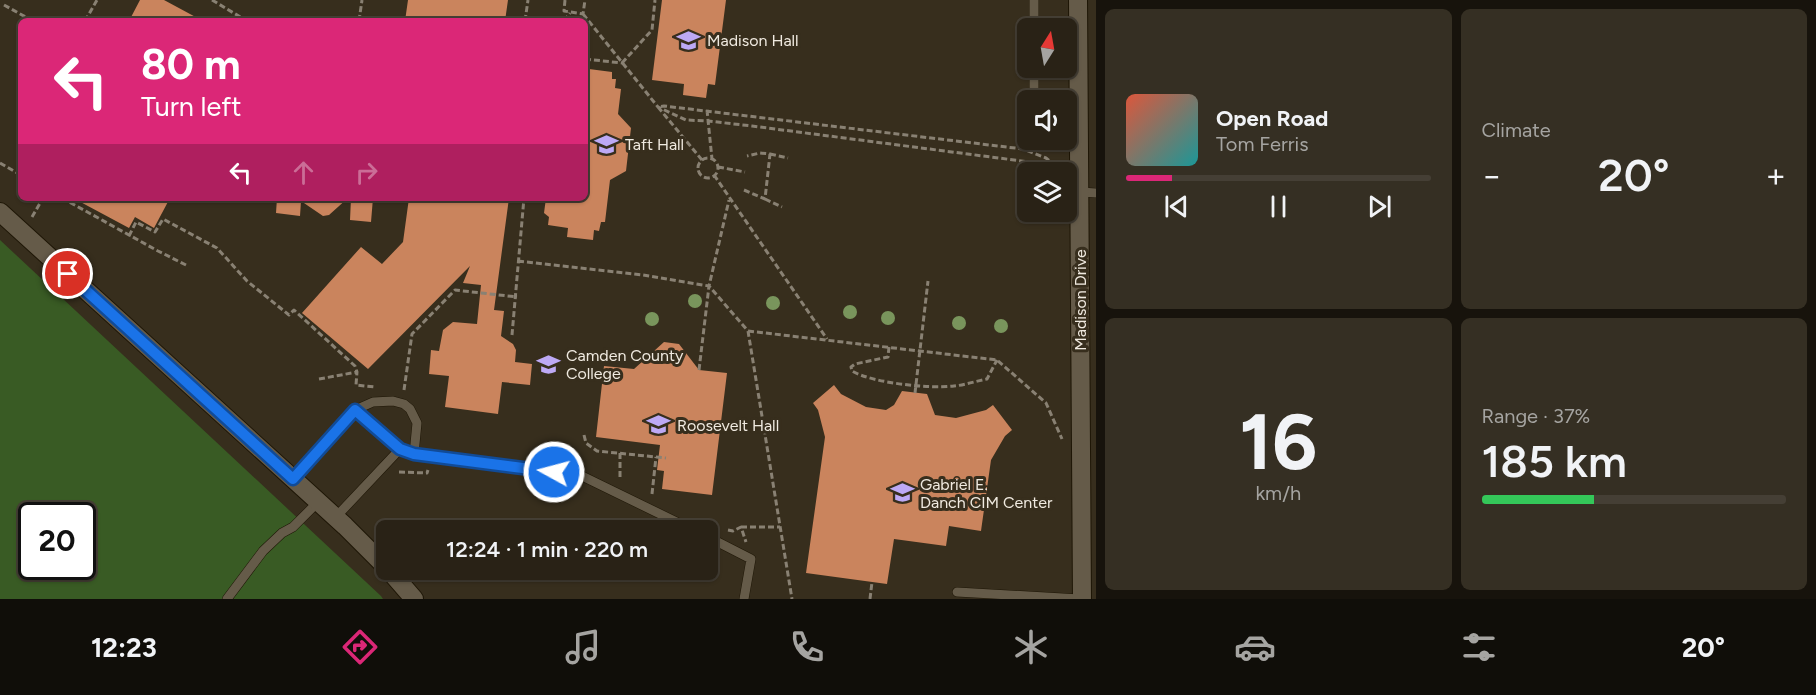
<!DOCTYPE html>
<meta charset="utf-8">
<style>
:root{--surface:#292216;--page:#352f23;--text:#f1f3f6;--muted:#a5a4a1;--line:#453f35;--accent:#db2777}
body{margin:0;font-family:Figtree,sans-serif;background:var(--page);color:var(--text);height:100vh;display:flex;flex-direction:column;font-size:22px;white-space:nowrap}
*{box-sizing:border-box;margin:0}
p{font-size:20px;color:var(--muted)}
.icon{flex:none;width:33px;height:33px;fill:none;stroke:currentColor;stroke-width:2;stroke-linecap:round;stroke-linejoin:round}
.map{position:relative;flex:1;overflow:hidden}
.panel{display:flex;flex-direction:column;gap:9px;padding:9px;background:#17130c;width:720px}
.panel>*{flex:none}
.guide{position:absolute;left:18px;top:18px;width:570px;height:183px;border-radius:9px;box-shadow:0 2px 4px #0004,0 0 0 2px var(--line);background:#db2777;color:#fff;overflow:hidden}
.needle{width:39px;rotate:11deg}
.tools{position:absolute;left:1017px;top:18px;display:grid;gap:12px}
.tools a{display:grid;place-items:center;width:60px;height:60px;border-radius:9px;background:var(--surface);box-shadow:0 2px 4px #0004,0 0 0 2px var(--line);font-size:30px}
.speed{position:absolute;left:18px;top:502px;display:flex;gap:12px;font-size:30px;font-weight:700;text-align:center}
.speed>*{display:grid;place-content:center;width:78px;height:78px;border-radius:50%;background:var(--surface);box-shadow:0 2px 4px #0004,0 0 0 2px var(--line);line-height:1}
.speed .limit{border:3px solid #111;border-radius:9px;background:#fff;color:#111}
.pin{position:absolute;display:grid;place-items:center;width:51px;height:51px;color:#fff;margin:-26px;border:3px solid #fff;border-radius:50%;box-shadow:0 2px 6px #0007}
.me{position:absolute;width:66px;margin:-33px;rotate:277deg;stroke-linejoin:round;filter:drop-shadow(0 0 4px #0008)}
.turn{display:flex;align-items:center;gap:21px;height:126px;padding:0 24px;font-size:27px}
.turn .icon{width:78px;height:78px;stroke-width:2.5}
.turn b{display:block;font-size:42px;line-height:51px}
.lanes{display:flex;align-items:center;height:57px;padding:0 24px;background:#0003;justify-content:center;gap:30px;direction:ltr}
.lanes .off{opacity:.35}
.big{font-size:45px;font-weight:600;line-height:1.1}
.panel .card{flex:1;display:flex;flex-direction:column;justify-content:center;gap:9px;min-width:0;padding:0 21px;border-radius:9px;background:var(--page)}
.panel .dial{align-items:center;gap:0}
.dial b{font-size:78px;line-height:1}
.song{display:flex;align-items:center;gap:18px}
.cover{width:72px;height:72px;border-radius:9px;background:linear-gradient(135deg,hsl(10 70% 55%),hsl(180 70% 35%))}
.played{height:6px;border-radius:3px;background:linear-gradient(90deg,var(--accent) 15%,var(--line) 15%)}
.keys{display:flex;justify-content:space-around;direction:ltr}
.heat{display:flex;justify-content:space-between;align-items:center;font-size:33px;direction:ltr}
.charge{height:9px;border-radius:4px;background:linear-gradient(90deg,#34c759 37%,var(--line) 0)}
.panel .tiles{flex:1;display:grid;gap:9px;grid-template-columns:repeat(2,1fr)}
.trip{position:absolute;left:376px;top:520px;width:342px;height:60px;border-radius:9px;background:var(--surface);box-shadow:0 2px 4px #0004,0 0 0 2px var(--line);font-weight:600;line-height:60px;text-align:center}
.menu{display:flex;height:96px;justify-content:space-around;align-items:center;background:#100e09;color:var(--muted)}
.menu .icon{width:42px;height:42px}
.menu .active{color:var(--accent)}
.menu b{font-size:27px;color:var(--text)}
main{display:flex;flex:1;min-height:0}
.map>svg:first-child{display:block}
.green{fill:#395b24;fill-rule:evenodd}
.building{fill:#ca845d}
.lines{fill:none;stroke-linecap:round;stroke-linejoin:round}
.service-casing{stroke:#1e1606;stroke-width:10}
.minor-casing{stroke:#1e1606;stroke-width:20}
.path{stroke:#898173;stroke-width:3;stroke-dasharray:6 3;stroke-linecap:butt}
.service{stroke:#655b49;stroke-width:9}
.minor{stroke:#655b49;stroke-width:18}
.tree{fill:#79955c}
.route-casing{stroke:#114b97;stroke-width:15}
.route{stroke:#1a73e8;stroke-width:10}
.labels{text-anchor:middle;dominant-baseline:central;stroke-width:6;stroke-linejoin:round;paint-order:stroke}
.poi-label{font-size:16px;fill:#f0eae0;stroke:#372e1d;text-anchor:start}
.street-label{font-size:16px;fill:#f0eae0;stroke:#372e1d}
</style>
<main>
<div class="map">
<svg width="1096" height="599" viewBox="0 0 1096 599">
<rect width="100%" height="100%" fill="#372e1d"/>
<path class="green" d="M0,240L381,596L383,599H0ZM32,516H82V567H32Z"/>
<path class="building" d="M140,0H164L203,21H129Z
M408,0H508L505,21H405Z
M662,0H726L715,85L708,84L706,98L683,95L684,84L652,80Z
M589,69L612,72V79H616L615,88L621,89L618,114L631,128L626,171L610,180L605,222H601L599,231L594,230L593,240L567,237L568,228L548,225L549,217L544,213L546,198H585V77H588Z
M73,198H170L154,228L135,217L129,228Z
M277,198H348L329,215L323,216L301,201L300,216L276,213Z
M351,198H373L371,222L350,220Z
M409,198H509L494,310L504,311L501,336L513,344L516,350L515,362L532,364L530,385L502,382L498,414L445,407L449,376L429,374L431,350L439,351L443,330L453,322L477,324L481,285L463,283L470,266L368,369L302,313L361,247L382,264L403,242Z
M664,342L679,344L699,370L727,373L712,495L662,489L664,471L657,470L660,445L596,437L604,366L634,369Z
M834,385L841,394L866,407L886,410L894,405L902,391L927,394L935,415L956,418L986,410L993,405L1012,430L1005,436L991,460L981,531L949,526L946,546L894,539L887,584L806,573L825,437L818,410L813,403Z"/>
<g class="lines">
<defs>
<path id="service" d="M1034,0V28
M1034,69L1078,74
M1034,100V68
M1066,191L1096,193
M355,410L400,449L414,454L580,475L695,531
M293,479L355,410L373,402L393,401L404,404L410,409L417,423L414,454
M335,518L400,449
M708,537L751,559L744,599
M957,592L1080,599
M227,599L263,551L282,533L293,527L318,502"/>
<path id="minor" d="M1078,0L1082,599
M0,212L345,526L387,568
M389,570L414,599"/>
</defs>
<use href="#service" class="service-casing"/>
<use href="#minor" class="minor-casing"/>
<path class="path" d="M212,0L247,21
M565,0L564,11L583,14L585,0
M4,5L33,21
M583,14L658,107L686,120L708,121L752,126L1037,163
M85,21L97,0
M359,21L362,0
M525,21L528,0
M564,21L570,13
M585,59L622,63
M622,63L652,30L655,0
M707,110L712,159
M770,154L788,158
M698 168a10 10 0 1 1 20 0a10 10 0 1 1-20 0Z
M702,160L658,107L664,106L1023,149L1046,158L1061,170
M0,163L21,175
M718,167L745,172
M714,175L827,339
M744,190L765,199L770,154L760,153L747,156
M62,198L158,251L186,265
M765,199L782,207
M32,217L43,198
M129,236L136,222L155,232L163,219L217,248L247,281L289,315L294,310L355,366L357,372L356,385L375,387
M518,261L643,275L709,286L748,331L792,599
M748,331L997,360L1046,403L1062,439
M512,335L524,198
M889,347L888,357L855,364L851,367L852,371C872,383 930,389 954,386C965,385 976,381 987,379L997,360
M699,370L709,286L729,200
M319,379L357,372
M404,390L412,334L455,290L517,297
M915,393L928,281
M584,435L586,443L597,451L666,458
M399,472L427,473L428,470
M620,477V453
M652,494L656,457
M741,527H780
M728,530L733,531L741,527L746,542
M643,531L648,521
M870,599L872,582"/>
<use href="#service" class="service"/>
<use href="#minor" class="minor"/>
</g>
<g class="tree">
<circle cx="695" cy="301" r="7"/>
<circle cx="773" cy="303" r="7"/>
<circle cx="850" cy="312" r="7"/>
<circle cx="888" cy="318" r="7"/>
<circle cx="652" cy="319" r="7"/>
<circle cx="959" cy="323" r="7"/>
<circle cx="1001" cy="326" r="7"/>
</g>
<g class="lines">
<defs>
<path id="route" d="M68,274L293,479L355,410L400,449L414,454L554,472"/>
</defs>
<use href="#route" class="route-casing"/>
<use href="#route" class="route"/>
</g>
<defs>
<symbol id="university-bare" viewBox="-9 -9 18 18"><path d="M0-5L7-2L0 1L-7-2ZM-4 1L0 2.5L4 1V4Q0 6-4 4Z" fill="#bda9f5" stroke="#372e1d" stroke-width="2.5" paint-order="stroke"/></symbol>
</defs>
<g fill-rule="evenodd">
<use href="#university-bare" x="672" y="24" width="33" height="33"/>
<use href="#university-bare" x="590" y="128" width="33" height="33"/>
<use href="#university-bare" x="532" y="348" width="33" height="33"/>
<use href="#university-bare" x="642" y="408" width="33" height="33"/>
<use href="#university-bare" x="886" y="476" width="33" height="33"/>
</g>
<g class="labels">
<g class="poi-label">
<text x="707" y="40">Madison Hall</text>
<text x="625" y="144">Taft Hall</text>
<text x="566" y="355">Camden County<tspan x="566" dy="18">College</tspan></text>
<text x="677" y="425">Roosevelt Hall</text>
<text x="920" y="484">Gabriel E.<tspan x="920" dy="18">Danch CIM Center</tspan></text>
</g>
<g class="street-label">
<text transform="translate(1080 300) rotate(-90)">Madison Drive</text>
</g>
</g>
</svg>
<div class="tools">
<a><svg class="needle" viewBox="-14 -14 28 28"><path d="M0-13l5 13h-10z" fill="#e53935"/><path d="M0 13l5-13h-10z" fill="#a5a4a1"/></svg></a>
<a><svg class="icon" aria-label="sound" viewBox="0 0 24 24"><path d="M4 9h4l5-4v14l-5-4H4zM17 9q2 3 0 6"/></svg></a>
<a><svg class="icon" aria-label="layers" viewBox="0 0 24 24"><path d="M12 4l9 5-9 5-9-5zM3 14l9 5 9-5"/></svg></a>
</div>
<div class="speed"><div class="limit">20</div></div>
<div class="pin" style="left:68px;top:274px;background:#d93025"><svg class="icon" aria-label="arrive" viewBox="0 0 24 24"><path d="M6 21V4h12l-3 4 3 4H6"/></svg></div>
<svg class="me" style="left:554px;top:472px" viewBox="-20 -20 40 40"><circle r="17" fill="#1a73e8" stroke="#fff" stroke-width="3"/><path d="M0-11L8 9 0 5-8 9z" fill="#fff"/></svg>
<div class="trip">12:24 · 1 min · 220 m</div>
<div class="guide">
<div class="turn"><svg class="icon" aria-label="left" viewBox="0 0 24 24"><path d="M17 20v-9H6M10 6l-5 5 5 5"/></svg><div><b>80 m</b>Turn left</div></div>
<div class="lanes"><svg class="icon" aria-label="left" viewBox="0 0 24 24"><path d="M17 20v-9H6M10 6l-5 5 5 5"/></svg><svg class="icon off" aria-label="ahead" viewBox="0 0 24 24"><path d="M12 20V5M6 11l6-6 6 6"/></svg><svg class="icon off" aria-label="right" viewBox="0 0 24 24"><path d="M7 20v-9h11M14 6l5 5-5 5"/></svg></div>
</div>
</div>
<section class="panel">
<div class="tiles">
<div class="card">
<div class="song"><i class="cover"></i><div><b>Open Road</b><p>Tom Ferris</p></div></div>
<div class="played"></div>
<div class="keys"><svg class="icon" aria-label="previous" viewBox="0 0 24 24"><path d="M18 5L8 12l10 7zM5 5v14"/></svg><svg class="icon" aria-label="pause" viewBox="0 0 24 24"><path d="M8 5v14M16 5v14"/></svg><svg class="icon" aria-label="next" viewBox="0 0 24 24"><path d="M6 5l10 7-10 7zM19 5v14"/></svg></div>
</div>
<div class="card"><p>Climate</p>
<div class="heat"><a>−</a><b class="big">20°</b><a>+</a></div>
</div>
<div class="card dial"><b>16</b><p>km/h</p></div>
<div class="card"><p>Range · 37%</p><b class="big">185 km</b><div class="charge"></div></div>
</div>
</section>
</main>
<nav class="menu">
<b>12:23</b>
<svg class="icon active" aria-label="directions" viewBox="0 0 24 24"><path d="M12 3l9 9-9 9-9-9zM9 14v-3h6M13 9l2 2-2 2"/></svg>
<svg class="icon" aria-label="music" viewBox="0 0 24 24"><path d="M9 18V5l10-2v13"/><circle cx="6" cy="18" r="3"/><circle cx="16" cy="16" r="3"/></svg>
<svg class="icon" aria-label="phone" viewBox="0 0 24 24"><path d="M5 4h4l2 5-3 2q2 4 5 5l2-3 5 2v4C11 20 4 13 5 4z"/></svg>
<svg class="icon" aria-label="climate" viewBox="0 0 24 24"><path d="M12 3v18M4 7l16 10M4 17L20 7"/></svg>
<svg class="icon" aria-label="car" viewBox="0 0 24 24"><path d="M5 17H2v-5l4-1 3-4h7l3 4 3 1v5h-3M9 17h6M6 11h13"/><circle cx="7" cy="17" r="2"/><circle cx="17" cy="17" r="2"/></svg>
<svg class="icon" aria-label="filters" viewBox="0 0 24 24"><path d="M4 7h16M4 17h16"/><circle cx="9" cy="7" r="2"/><circle cx="15" cy="17" r="2"/></svg>
<b>20°</b>
</nav>
